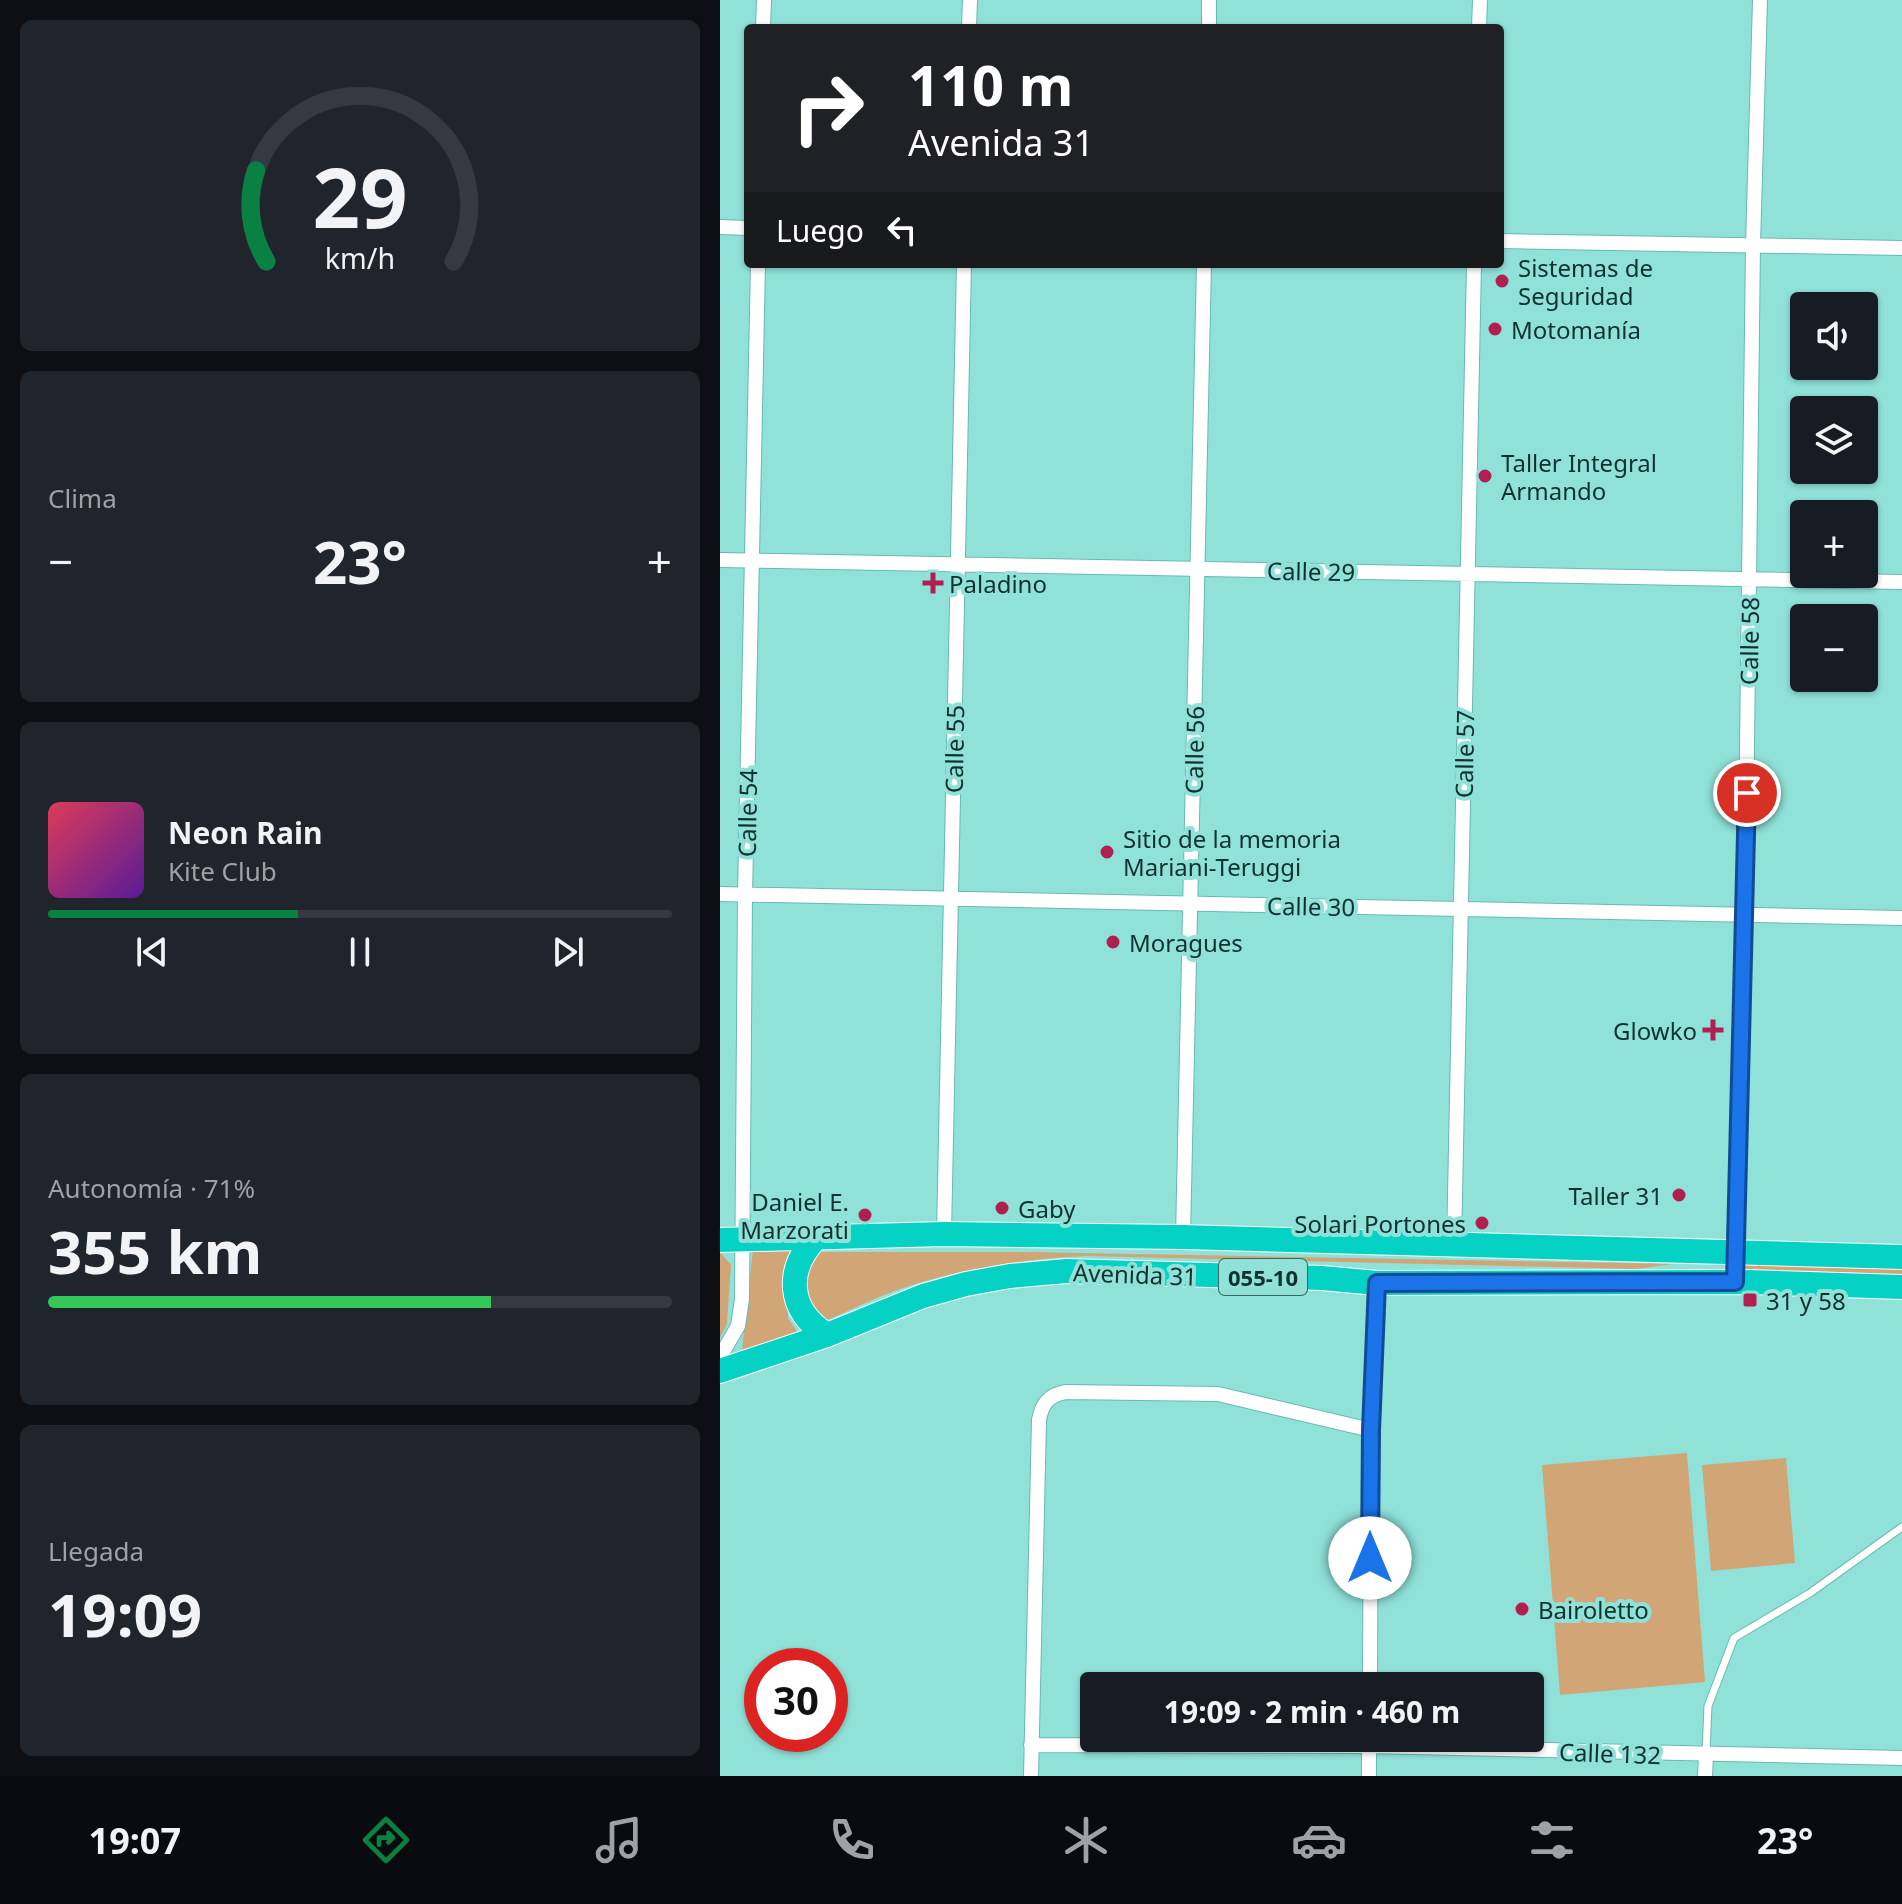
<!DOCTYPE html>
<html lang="es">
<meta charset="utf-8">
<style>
:root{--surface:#171b24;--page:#20242c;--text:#f1f3f6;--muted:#9ea1a6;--line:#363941;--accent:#0b8043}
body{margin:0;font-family:"Noto Sans",sans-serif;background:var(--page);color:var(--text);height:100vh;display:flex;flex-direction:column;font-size:30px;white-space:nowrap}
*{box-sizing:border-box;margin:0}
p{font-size:26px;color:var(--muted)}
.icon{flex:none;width:44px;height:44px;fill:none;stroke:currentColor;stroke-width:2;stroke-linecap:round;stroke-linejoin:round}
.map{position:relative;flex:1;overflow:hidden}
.panel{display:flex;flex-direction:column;gap:20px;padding:20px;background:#0d0f14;width:720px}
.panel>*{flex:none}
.guide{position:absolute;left:24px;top:24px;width:760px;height:244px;border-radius:8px;box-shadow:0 2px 6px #0004;background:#202124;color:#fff;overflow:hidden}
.buttons{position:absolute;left:1070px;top:292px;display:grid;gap:16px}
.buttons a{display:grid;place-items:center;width:88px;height:88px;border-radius:8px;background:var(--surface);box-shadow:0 2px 6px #0004;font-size:40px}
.speed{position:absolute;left:24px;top:1648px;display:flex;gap:16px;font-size:40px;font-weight:700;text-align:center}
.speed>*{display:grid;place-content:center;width:104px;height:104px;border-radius:50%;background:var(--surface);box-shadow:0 2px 6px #0004;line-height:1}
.speed .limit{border:12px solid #d22;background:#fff;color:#111}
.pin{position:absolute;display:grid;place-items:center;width:68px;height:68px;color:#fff;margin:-34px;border:4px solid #fff;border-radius:50%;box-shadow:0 2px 8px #0007}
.me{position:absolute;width:88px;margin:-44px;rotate:0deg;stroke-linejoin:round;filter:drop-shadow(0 0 6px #0008)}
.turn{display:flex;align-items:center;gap:28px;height:168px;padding:0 32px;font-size:36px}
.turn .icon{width:104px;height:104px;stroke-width:2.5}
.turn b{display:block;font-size:56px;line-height:68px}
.then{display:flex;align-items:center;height:76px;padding:0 32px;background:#0003;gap:16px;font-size:30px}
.big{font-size:60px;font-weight:700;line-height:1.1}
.panel .widget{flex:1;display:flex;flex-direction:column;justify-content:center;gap:12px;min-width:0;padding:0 28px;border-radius:12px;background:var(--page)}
.panel .dial{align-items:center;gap:0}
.dial svg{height:208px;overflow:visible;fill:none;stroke:var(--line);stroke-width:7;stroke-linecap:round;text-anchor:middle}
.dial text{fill:var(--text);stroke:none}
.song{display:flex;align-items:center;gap:24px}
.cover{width:96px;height:96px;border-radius:12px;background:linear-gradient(135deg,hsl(350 70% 55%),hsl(270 70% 35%))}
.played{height:8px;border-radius:4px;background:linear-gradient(90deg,var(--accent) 40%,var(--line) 40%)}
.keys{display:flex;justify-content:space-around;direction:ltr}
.heat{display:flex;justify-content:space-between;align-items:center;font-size:44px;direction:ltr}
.charge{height:12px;border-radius:6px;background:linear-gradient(90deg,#34c759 71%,var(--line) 0)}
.trip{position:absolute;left:360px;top:1672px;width:464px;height:80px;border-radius:8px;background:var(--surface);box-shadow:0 2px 6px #0004;font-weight:700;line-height:80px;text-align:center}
.tabs{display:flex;height:128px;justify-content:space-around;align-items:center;background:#090b0e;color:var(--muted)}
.tabs .icon{width:56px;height:56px}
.tabs .current{color:var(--accent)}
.tabs b{font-size:36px;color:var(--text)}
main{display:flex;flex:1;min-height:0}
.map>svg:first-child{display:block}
.green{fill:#d2a576}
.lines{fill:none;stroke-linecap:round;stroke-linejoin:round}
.lane-casing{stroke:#68b9b1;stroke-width:9}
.street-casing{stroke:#68b9b1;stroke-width:16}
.highway-casing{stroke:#fff;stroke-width:26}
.lane{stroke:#fff;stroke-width:7}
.street{stroke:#fff;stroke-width:14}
.highway{stroke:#05d2c5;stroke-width:24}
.route-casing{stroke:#114b97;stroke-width:20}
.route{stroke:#1a73e8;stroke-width:14}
.poi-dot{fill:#b01f50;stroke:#90e2d9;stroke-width:3}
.labels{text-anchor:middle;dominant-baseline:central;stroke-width:8;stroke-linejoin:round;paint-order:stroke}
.shield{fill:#90e2d9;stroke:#366762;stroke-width:2}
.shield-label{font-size:22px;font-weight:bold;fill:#10322f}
.poi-label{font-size:24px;fill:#10322f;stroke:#90e2d9;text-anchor:start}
.street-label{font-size:24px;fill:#10322f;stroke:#90e2d9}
</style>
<main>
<section class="panel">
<div class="widget dial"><svg viewBox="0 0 100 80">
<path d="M14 69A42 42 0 1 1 86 69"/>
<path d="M14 69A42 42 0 0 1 10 34" stroke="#0b8043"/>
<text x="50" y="56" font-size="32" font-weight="700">29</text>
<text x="50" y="72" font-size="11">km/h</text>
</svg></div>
<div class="widget"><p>Clima</p>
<div class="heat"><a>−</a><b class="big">23°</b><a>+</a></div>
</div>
<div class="widget">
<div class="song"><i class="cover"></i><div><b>Neon Rain</b><p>Kite Club</p></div></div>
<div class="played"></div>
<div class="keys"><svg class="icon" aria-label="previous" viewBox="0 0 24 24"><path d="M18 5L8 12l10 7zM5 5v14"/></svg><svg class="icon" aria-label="pause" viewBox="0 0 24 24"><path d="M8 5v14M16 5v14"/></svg><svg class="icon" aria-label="next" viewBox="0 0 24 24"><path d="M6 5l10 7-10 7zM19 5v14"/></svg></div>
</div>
<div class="widget"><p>Autonomía · 71%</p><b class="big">355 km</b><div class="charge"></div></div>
<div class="widget"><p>Llegada</p><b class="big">19:09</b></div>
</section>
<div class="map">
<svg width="1182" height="1776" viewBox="0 0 1182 1776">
<rect width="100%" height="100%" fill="#90e2d9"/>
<path class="green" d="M33,1249H75L68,1261V1318L78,1333L47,1346L22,1349Z
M0,1252L11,1265L7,1324L0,1338Z
M95,1252H309L954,1264L916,1269L366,1256C304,1259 242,1268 183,1288C156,1297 129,1311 103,1322C84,1300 78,1277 95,1252Z
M1019,1264L1182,1268V1275L1018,1270Z
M967,1453L985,1682L840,1695L822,1465Z
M1066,1458L1075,1563L991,1571L982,1465Z"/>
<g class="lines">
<defs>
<path id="lane" d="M986,1753L988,1706L1014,1638L1090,1593L1182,1527"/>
<path id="street" d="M43,28L44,0
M249,28L250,0
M489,28V0
M759,28L760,0
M0,227L28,228
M780,241L1182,248
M0,560L1182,582
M0,894L1182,918
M224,1234L244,264
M463,1237L484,264
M734,1245L754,264
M1015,1282L1025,916L1033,245L1040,0
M0,1357L18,1326L22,1299L25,895L38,264
M650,1686L651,1430L657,1283
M311,1745L649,1746L1182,1758
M311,1776L319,1420C322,1403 329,1395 346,1392L498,1394L651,1430
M649,1776V1738
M985,1776L986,1756"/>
<path id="highway" d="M97,1237C65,1269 67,1310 107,1335
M0,1240L224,1234L463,1237L1182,1257
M0,1371L107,1335L203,1296L246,1284L290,1276L346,1271L602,1278L657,1283L1029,1282L1182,1287"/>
</defs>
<use href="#lane" class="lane-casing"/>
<use href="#street" class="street-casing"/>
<use href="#highway" class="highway-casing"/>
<use href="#lane" class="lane"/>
<use href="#street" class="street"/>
<use href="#highway" class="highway"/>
</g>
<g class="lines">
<defs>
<path id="route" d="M650,1558L651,1430L657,1283L1015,1282L1027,793"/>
</defs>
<use href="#route" class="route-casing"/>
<use href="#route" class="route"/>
</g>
<g class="poi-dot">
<circle cx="782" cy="281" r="8"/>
<circle cx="775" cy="329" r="8"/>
<circle cx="765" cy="476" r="8"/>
<path d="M209 571h8v8h8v8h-8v8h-8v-8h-8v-8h8z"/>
<circle cx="387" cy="852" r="8"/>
<circle cx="393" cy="942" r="8"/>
<path d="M989 1018h8v8h8v8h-8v8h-8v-8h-8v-8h8z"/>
<circle cx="959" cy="1195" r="8"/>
<circle cx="282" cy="1208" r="8"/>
<circle cx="145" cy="1215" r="8"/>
<circle cx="762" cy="1223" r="8"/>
<rect x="1022" y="1292" width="16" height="16" rx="4"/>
<circle cx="802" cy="1609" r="8"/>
</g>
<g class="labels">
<rect class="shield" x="499" y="1259" width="88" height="36" rx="6"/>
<g class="shield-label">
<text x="543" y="1277">055-10</text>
</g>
<g class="poi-label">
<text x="798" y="267">Sistemas de<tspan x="798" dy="28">Seguridad</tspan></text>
<text x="791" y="329">Motomanía</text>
<text x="781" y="462">Taller Integral<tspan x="781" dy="28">Armando</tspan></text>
<text x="229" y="583">Paladino</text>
<text x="403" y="838">Sitio de la memoria<tspan x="403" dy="28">Mariani-Teruggi</tspan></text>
<text x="409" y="942">Moragues</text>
<text x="977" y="1030" text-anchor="end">Glowko</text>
<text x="943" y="1195" text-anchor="end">Taller 31</text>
<text x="129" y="1201" text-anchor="end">Daniel E.<tspan x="129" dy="28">Marzorati</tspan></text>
<text x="298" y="1208">Gaby</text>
<text x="746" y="1223" text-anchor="end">Solari Portones</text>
<text x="1046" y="1300">31 y 58</text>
<text x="818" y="1609">Bairoletto</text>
</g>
<g class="street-label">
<text transform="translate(591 571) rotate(1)">Calle 29</text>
<text transform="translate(1029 641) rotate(-89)">Calle 58</text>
<text transform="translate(234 749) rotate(-89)">Calle 55</text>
<text transform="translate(474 750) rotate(-89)">Calle 56</text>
<text transform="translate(744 754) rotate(-89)">Calle 57</text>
<text transform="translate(27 813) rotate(-89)">Calle 54</text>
<text transform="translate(591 906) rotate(1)">Calle 30</text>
<text transform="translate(415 1274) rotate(2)">Avenida 31</text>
<text transform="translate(890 1753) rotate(2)">Calle 132</text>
</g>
</g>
</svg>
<div class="buttons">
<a><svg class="icon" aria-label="sound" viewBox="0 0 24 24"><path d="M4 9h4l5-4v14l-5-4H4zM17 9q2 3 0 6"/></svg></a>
<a><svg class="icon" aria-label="layers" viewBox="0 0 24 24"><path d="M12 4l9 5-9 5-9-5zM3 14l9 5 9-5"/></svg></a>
<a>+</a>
<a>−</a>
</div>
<div class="speed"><div class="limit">30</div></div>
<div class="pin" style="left:1027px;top:793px;background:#d93025"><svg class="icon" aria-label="arrive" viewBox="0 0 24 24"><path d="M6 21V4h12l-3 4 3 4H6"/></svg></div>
<svg class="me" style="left:650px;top:1558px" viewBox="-20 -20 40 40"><circle r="19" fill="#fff"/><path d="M0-13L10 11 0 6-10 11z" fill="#1a73e8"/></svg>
<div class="trip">19:09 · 2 min · 460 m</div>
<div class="guide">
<div class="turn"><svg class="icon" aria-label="right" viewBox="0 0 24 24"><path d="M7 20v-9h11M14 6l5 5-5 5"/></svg><div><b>110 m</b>Avenida 31</div></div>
<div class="then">Luego<svg class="icon" aria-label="left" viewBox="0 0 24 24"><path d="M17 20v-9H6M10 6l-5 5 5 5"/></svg></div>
</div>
</div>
</main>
<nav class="tabs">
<b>19:07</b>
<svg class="icon current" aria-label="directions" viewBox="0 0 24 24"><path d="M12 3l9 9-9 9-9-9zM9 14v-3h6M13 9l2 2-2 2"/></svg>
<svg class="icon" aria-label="music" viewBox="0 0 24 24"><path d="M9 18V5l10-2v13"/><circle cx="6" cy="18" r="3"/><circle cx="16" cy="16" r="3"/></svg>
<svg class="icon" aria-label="phone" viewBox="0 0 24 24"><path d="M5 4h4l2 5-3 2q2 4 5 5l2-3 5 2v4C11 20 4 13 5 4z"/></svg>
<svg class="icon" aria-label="climate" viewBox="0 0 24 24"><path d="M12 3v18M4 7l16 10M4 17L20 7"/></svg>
<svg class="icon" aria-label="car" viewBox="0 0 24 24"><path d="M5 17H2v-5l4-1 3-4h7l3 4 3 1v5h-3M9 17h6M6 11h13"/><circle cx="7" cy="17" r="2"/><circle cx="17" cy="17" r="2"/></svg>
<svg class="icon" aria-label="filters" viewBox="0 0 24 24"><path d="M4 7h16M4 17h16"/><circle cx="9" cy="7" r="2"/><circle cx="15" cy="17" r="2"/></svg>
<b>23°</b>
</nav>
